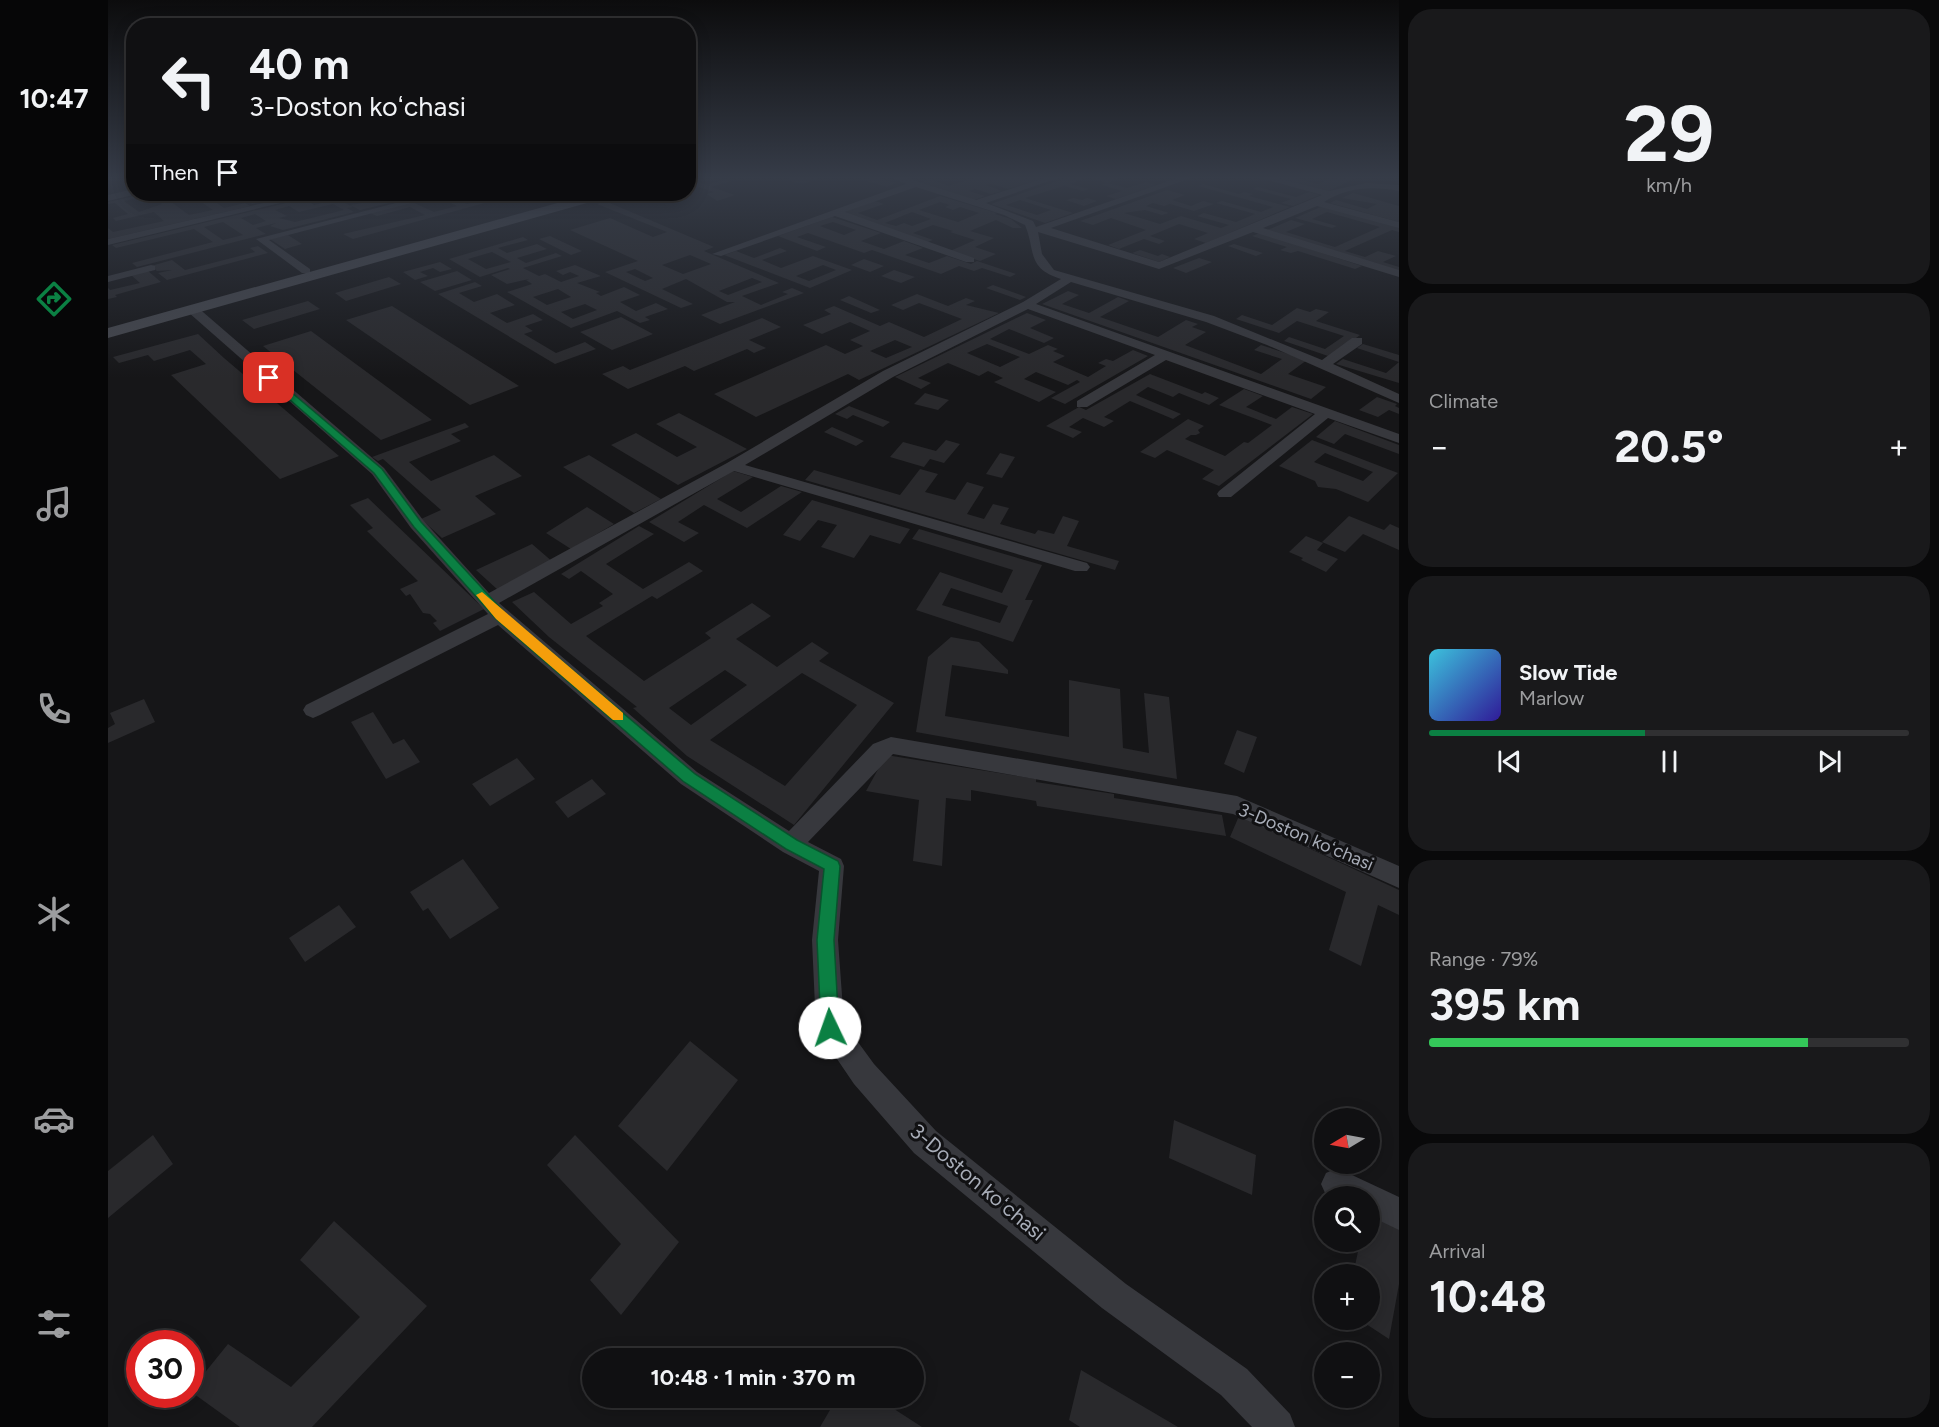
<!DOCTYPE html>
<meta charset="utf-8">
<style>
:root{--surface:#101012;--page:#19191b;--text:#f1f3f6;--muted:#9c9d9f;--line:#303032;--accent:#0b8043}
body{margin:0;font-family:Figtree,sans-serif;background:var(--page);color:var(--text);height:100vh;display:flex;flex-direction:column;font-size:22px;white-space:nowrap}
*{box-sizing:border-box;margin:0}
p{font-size:20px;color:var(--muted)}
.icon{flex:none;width:33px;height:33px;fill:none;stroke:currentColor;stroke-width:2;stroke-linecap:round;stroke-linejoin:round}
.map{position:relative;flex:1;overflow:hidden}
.drawer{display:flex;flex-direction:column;gap:9px;padding:9px;background:#09090a;width:540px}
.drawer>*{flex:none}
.hud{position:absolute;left:18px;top:18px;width:570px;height:183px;border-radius:24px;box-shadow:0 3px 15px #0003,0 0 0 2px var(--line);background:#101012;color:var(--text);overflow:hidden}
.needle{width:39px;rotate:260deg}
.buttons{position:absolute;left:1206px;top:1108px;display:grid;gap:12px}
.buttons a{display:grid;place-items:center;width:66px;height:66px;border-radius:50%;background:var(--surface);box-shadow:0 3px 15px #0003,0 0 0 2px var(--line);font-size:30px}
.speed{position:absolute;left:18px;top:1330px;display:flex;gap:12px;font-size:30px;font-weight:700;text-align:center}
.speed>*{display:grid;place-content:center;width:78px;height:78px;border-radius:50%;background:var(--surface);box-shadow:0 3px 15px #0003,0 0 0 2px var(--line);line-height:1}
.speed .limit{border:9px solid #d22;background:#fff;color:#111}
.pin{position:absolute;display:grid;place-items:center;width:51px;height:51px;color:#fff;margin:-26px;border-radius:12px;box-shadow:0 3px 9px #0006}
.me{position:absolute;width:66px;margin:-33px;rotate:357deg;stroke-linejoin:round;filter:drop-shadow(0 0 4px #0008)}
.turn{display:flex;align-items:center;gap:21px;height:126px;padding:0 24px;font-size:27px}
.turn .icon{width:78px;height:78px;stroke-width:2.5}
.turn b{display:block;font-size:42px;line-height:51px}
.then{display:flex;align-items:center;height:57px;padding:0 24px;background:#0003;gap:12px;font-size:22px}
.big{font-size:45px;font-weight:700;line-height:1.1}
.drawer .widget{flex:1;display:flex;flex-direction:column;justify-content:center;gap:9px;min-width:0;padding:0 21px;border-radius:24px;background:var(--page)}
.drawer .dial{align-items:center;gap:0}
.dial b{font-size:78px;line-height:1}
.song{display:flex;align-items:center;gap:18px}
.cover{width:72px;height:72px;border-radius:9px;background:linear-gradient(135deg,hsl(190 70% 55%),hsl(250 70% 35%))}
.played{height:6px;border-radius:3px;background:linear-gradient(90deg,var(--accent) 45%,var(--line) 45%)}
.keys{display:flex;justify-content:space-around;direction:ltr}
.heat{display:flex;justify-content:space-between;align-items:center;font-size:33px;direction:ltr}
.charge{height:9px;border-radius:4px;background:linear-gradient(90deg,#34c759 79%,var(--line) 0)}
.trip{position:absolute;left:474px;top:1348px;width:342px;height:60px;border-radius:30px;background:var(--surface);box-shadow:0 3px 15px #0003,0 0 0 2px var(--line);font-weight:700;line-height:60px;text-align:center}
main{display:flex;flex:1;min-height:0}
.tab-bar{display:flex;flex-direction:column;width:108px;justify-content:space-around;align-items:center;background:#060607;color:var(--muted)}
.tab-bar .icon{width:42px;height:42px}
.tab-bar .current{color:var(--accent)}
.tab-bar b{font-size:27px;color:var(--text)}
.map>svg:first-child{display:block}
.building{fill:#29292c;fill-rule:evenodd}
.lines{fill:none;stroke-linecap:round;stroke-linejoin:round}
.street{fill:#37383d;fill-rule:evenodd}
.secondary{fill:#45474d;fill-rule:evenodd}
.route{fill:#0b8043;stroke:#07532c;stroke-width:1.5}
.slow{fill:#f59e0b}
.labels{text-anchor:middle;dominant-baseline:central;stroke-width:6;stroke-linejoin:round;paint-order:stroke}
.street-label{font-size:18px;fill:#a8adb8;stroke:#111113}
.near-street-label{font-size:21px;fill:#a8adb8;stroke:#111113}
</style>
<main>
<nav class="tab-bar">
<b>10:47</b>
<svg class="icon current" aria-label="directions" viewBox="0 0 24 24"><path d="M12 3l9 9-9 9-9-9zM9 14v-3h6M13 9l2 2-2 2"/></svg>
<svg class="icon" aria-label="music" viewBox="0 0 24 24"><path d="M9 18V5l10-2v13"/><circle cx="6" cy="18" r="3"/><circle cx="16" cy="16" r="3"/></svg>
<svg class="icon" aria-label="phone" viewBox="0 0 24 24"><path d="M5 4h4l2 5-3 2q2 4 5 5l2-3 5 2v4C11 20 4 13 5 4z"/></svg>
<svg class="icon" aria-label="climate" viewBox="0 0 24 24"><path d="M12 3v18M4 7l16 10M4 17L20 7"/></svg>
<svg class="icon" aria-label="car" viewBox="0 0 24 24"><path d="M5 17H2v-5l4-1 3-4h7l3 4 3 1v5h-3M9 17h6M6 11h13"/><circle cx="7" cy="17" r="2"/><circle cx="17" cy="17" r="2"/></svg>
<svg class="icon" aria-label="filters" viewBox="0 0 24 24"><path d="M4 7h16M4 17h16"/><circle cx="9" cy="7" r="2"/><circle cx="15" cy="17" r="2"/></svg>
</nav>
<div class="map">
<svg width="1291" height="1427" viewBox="0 0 1291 1427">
<rect width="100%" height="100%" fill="#161618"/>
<path class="building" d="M683,178H710V179L694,184L679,180Z
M770,178L788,183L779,187L752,179Z
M865,178H932V179L900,189L884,184L878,185L894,191L883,194L867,189L861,191L877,196L866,200L813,182L822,179L841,186Z
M958,178H977L962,184L981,189L975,191L956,186L917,198L965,213L937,223L883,204ZM912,200L943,210L929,215L898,205Z
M985,178H1011L1000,183L1019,188L1038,182L1048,185L1008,199L998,196L1014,191L994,185L999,183Z
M1172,178H1191L1189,179L1210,184L1221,179L1247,178L1221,191Z
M618,179L623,181L603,187L627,195L609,201L599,194L606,192L582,184L589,181L598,185Z
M1095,184L1131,194L1136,192L1145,194L1141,196L1182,207L1098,243L1086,239L1100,233L1071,224L1042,236L1057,241L1051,244L1036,239L1011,249L1000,245L1038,230L1003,218L985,225L972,221L1059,190L1077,195L1064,200L1083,206L1095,201L1106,204L1086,211L1062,204L1056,206L1045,203L1038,206L1061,213L1054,215L1037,210L1016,213L1052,224L1073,216L1113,228L1121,225L1089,216L1096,213L1128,222L1147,214L1108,203L1114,201L1153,212L1165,207L1090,186Z
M1150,187L1188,197L1201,192L1212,195L1185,206L1173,203L1183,199L1145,189Z
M1245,193L1291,206V222L1222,203L1228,200L1259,209L1269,204L1234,198Z
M36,194H52L81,215L105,210L90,200L101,197L127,194H144L151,198L173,194H188L144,204L139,200L128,203L119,198L106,201L116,208L137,203L142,206L0,239V228L5,232L56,221L46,212L8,221L5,218L20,214L7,203L0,204V202ZM33,197H45L54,204L31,212L16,201Z
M216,194H233L244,199L235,202L245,207L239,208L246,212L175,230L162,226L168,223L148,228L158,234L29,267L24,263L105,242L86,229L8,248L4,245ZM224,196L230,199L206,205L200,201ZM225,204L236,210L187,222L171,218L179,216L167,210L181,206L191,212ZM147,214L158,221L145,225L133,218ZM115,222L135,235L115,240L96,227Z
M397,194H409L245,239L235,234L317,215L302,207L269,216L262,213L304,202L326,212L349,206L333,198L342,196L359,204Z
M832,196L889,213L887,214L903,219L914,228H905L888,220L862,231L886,238L867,247L888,254L872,261L842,251L867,240L842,232L845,231L825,225L805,233L825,240L817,243L731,214L767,201L776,204L750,213L769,220ZM832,202L842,205L837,207L845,210L852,207L871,213L850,222L811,210ZM804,212L823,219L804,226L796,223L788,226L777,223Z
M965,198L974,200L979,198L989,201L976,206L958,200Z
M279,199L285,202L252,210L242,205Z
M497,201L606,247L596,251L671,283L634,296L653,305L680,294L674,292L684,288L696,293L612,324L593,315L627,302H619L578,279L554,289L585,304L573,308L497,272L530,261L462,230L502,218L545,237L559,232L489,204ZM582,255L603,264L575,274L554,265ZM527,269L545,278L537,281L518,272ZM644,278L654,282L620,295L611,291Z
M1215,206L1291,227V232L1284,230L1237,251L1257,257L1270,251L1288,256L1275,262L1291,267V271L1157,231L1183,220L1197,224L1178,232L1227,247L1272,227L1219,212L1204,219L1229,226L1224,228L1187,218Z
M724,217L773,233L753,241L776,249L796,241L815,248L797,255L821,263L839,256L863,264L869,261L908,274L902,277L874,268L866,271L851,266L833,274L764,250L756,253L700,233L689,237L718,247L709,251L670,236ZM725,222L748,230L736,235L712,226Z
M1152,233L1254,266L1247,269L1190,251L1183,253L1172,250L1179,247L1144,236Z
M180,235L194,244L177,249L162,239Z
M442,236L474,251L463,255L431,239Z
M415,237L420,240L390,248L399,253L429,244L439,249L409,258L418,263L448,253L454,256L415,268L431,276L437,274L453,282L471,276L462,272L455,275L448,271L467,265L493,276L469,283L492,292L488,293L493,296L516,287L532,295L512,302L528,311L548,303L560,309L537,317L542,320L532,323L509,311L463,328L399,292L424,284L418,280L421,279L399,284L383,275L402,269L400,268L372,277L341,259ZM384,252L403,262L378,269L360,259ZM450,289L463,297L439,305L425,297ZM477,304L489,310L465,319L453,312Z
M1126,244L1155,253L1148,256L1120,246Z
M150,246L160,253L59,280L50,273L64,270L49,271L43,266L64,260L77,270L147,252L142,248Z
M672,248L679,251L654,260L673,268L705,256L744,270L702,288L616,255L628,251L646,258ZM715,265L728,270L701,281L688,276Z
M1032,250L1050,256L1054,254L1062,257L1051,262L1024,253Z
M1091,258L1104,262L1078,273L1065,268Z
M756,259L776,266L762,272L743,265Z
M332,262L344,269L332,272L325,268L312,272L320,276L307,280L295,272Z
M786,270L807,277L793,283L773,276Z
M40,271L53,282L7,295L9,297L0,299V288L2,290L32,283L23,275Z
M349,271L364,280L327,291L312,282Z
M281,277L293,284L238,301L227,293Z
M367,282L374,286L351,293L366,302L389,294L407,305L382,313L399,323L425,314L435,320L417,326L425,331L416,334L448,353L477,342L488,349L447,364L330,294Z
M885,285L918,297L912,300L878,288Z
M960,291L971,295L954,304L981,313L1010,297L1021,301L992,317L1050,337L1078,320L1090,324L1084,327L1098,332L1077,345L1153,374L1174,359L1146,350L1153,345L1199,360L1180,374L1218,387L1203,399L934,304Z
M809,294L840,306L858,298L867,301L858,305L891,313L751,380L740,374L648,417L606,394L718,345L737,354L755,346L742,340L762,331L742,322L714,334L695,325L723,314L716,310L726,306L772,326L781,322L816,337L854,319L811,303L795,310L783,305ZM787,340L804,347L778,358L762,351Z
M741,296L772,310L763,313L732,300Z
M200,301L212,309L146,329L134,320Z
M284,306L411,386L362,405L238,320Z
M1189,308L1202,312L1208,309L1221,312L1208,321L1252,335L1223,357L1176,341L1181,337L1217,349L1236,336L1189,321L1171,333L1128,319L1134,315L1164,325Z
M919,313L938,320L922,328L946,338L936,343L901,329L882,339L921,354L940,345L950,349L945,351L957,356L945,362L980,377L998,366L990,363L998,359L1005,361L1025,350L1040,356L957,404L943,398L972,382L969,380L960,385L928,372L916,379L948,392L931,402L886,382L895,378L880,371L871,376L840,363L810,378L823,383L813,389L787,377ZM879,344L912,357L892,367L859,353Z
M513,317L545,334L504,350L472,332Z
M654,318L673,327L641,340L658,348L646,353L639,349L586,371L577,366L520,389L494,374L515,366L522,370Z
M203,331L324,420L273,440L155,346Z
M90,334L116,358L231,456L172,479L63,375L98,364L82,350L46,361L40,355L11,363L5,357Z
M1255,344L1291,355V362L1249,348Z
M1235,359L1278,373L1291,362V383L1228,364Z
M1042,374L1094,394L1097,392L1111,398L1101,405L1071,393L1065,397L1040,387L1028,395L1073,414L1065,419L1022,401L996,417L1006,421L996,427L975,418L961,427L974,432L965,438L938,426L971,407L978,410Z
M1136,389L1155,396L1138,407L1168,419L1184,407L1205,414L1111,486L1094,479L1106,470L1059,450L1047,458L1032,452L1080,419L1096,426L1090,430L1092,433L1088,435H1083L1077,439L1117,456L1136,442L1140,443L1164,425L1111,405Z
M817,393L841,400L830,410L806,404Z
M1269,397L1289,404L1287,406L1291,408V414L1281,410L1270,417L1251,410Z
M741,406L782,422L775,427L745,415L739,419L727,414Z
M571,413L639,449L570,485L503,445L528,433L569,457L589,447L548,424Z
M1227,421L1291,445V454L1237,434L1226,444L1208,437Z
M357,423L361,427L343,434L353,441L301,462L323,481L386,455L414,476L367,496L388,514L334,538L313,519L333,510L275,459L270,461L264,457Z
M724,427L756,441L748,446L716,432Z
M838,440L852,444L836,463L822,459L816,467L782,457L795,442L828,451Z
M1204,440L1290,473L1260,502L1228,489L1210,487L1207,481L1171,466ZM1217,453L1265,472L1255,481L1206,462Z
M892,453L907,457L894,478L878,474Z
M481,455L553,499L526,513L455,467Z
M812,469L830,474L817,492L847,500L859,482L876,487L859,514L876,519L885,504L901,508L892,524L927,534L930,530L946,534L955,516L971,521L959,546L1011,561L1007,570L697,480L706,470L792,495Z
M625,471L645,477L609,499L633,512L673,486L694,492L639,528L596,505L570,522L591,533L576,542L541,522Z
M260,498L376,609L332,631L325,623L329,621L322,614L315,613L302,594L298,596L292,589L310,581L259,531L265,528L242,505Z
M704,500L802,529L792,544L762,535L746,558L713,547L729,525L710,520L692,541L675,535Z
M479,507L506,524L463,549L438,533Z
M1241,516L1276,530L1282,524L1291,528V550L1255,534L1237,552L1214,542Z
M531,526L546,534L498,564L535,589L581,562L595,571L549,599L544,596L478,636L536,681L603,638L597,633L644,603L663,616L628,639L669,667L704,642L721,653L711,661L786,703L686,825L579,756L525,708L529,707L441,637L404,602L426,592L463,624L495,606L491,603L505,594L473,571L461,579L453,574ZM617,670L639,685L583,725L561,708ZM694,673L749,705L677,786L602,740Z
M811,529L934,565L917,600H925L905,642L808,610L832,572L894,593L905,570L804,539ZM843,588L900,606L892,623L834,605Z
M1198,536L1215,543L1209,550L1230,559L1218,572L1193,560L1195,558L1181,552Z
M424,544L446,563L390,590L368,570Z
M843,637L871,642L900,670V674L844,665L837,716L961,737V680L1012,689L1015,748L1041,753L1036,693L1061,697L1069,779L808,732L820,657Z
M36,699L47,722L0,743V728L7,724L2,713Z
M265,712L285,744L296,739L312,762L278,779L243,722Z
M1129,730L1149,737L1136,773L1116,764Z
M778,755L928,779V782L1006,794V798L1114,815L1118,836L929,806L928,801L863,790V801L838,798L834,866L805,861L811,800L758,791Z
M409,758L427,779L382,806L364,784Z
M484,779L498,794L460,818L447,802Z
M1131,816L1291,890V915L1270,905L1253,966L1221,950L1238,892L1122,837Z
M355,859L391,908L342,939L320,908L315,911L302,892Z
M231,905L248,927L197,962L181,938Z
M582,1041L630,1080L559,1171L510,1126Z
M1066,1120L1148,1155L1144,1195L1061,1158Z
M45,1135L65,1164L0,1218V1171Z
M467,1135L571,1242L513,1315L482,1280L513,1244L439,1165Z
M1262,1207L1291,1224V1284L1281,1339L1252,1320H1262V1275H1245L1252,1242H1262Z
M226,1221L319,1306L204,1427H132L82,1391L120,1344L183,1387L252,1317L192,1260Z
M973,1370L1070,1427H972L961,1420Z
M729,1398H769L814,1427H712Z"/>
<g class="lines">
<path class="street" d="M784,178H799L868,200L936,178H950L878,203L925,221L928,227L1069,178H1083L943,228L1051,262L1214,195L1153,178H1170L1221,191L1258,183L1291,185V191C1265,186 1239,187 1216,202L1291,222V228L1209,206L1155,228L1291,270V277L1145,232L1051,269L930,232L934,254L946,270L1106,316L1214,360L1244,338H1254V344L1225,364L1291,394V403L1159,345L1098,322L963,282L928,304L1291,434V443L1220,418L1123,497H1111L1109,494L1111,491L1207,414L1058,360L979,407H969V401L1047,355L920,309L785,377L637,465L979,563L982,567L979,571H967L626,471L391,603L589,772L681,831L765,744L783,737L1129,796L1291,866V888L1125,814L785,754L700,842L733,859L736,866L730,940L736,1023L766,1064L828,1131L1018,1284L1139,1369L1182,1414L1187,1427H1144L1113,1395L994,1308L806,1153L746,1084L708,1028L704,940L711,871L675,852L573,784L390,625L212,715L205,718L198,715L195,710L198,705L380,614L303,528L264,474L80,312V306H88L276,468L315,520L381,593L619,463L775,371L915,302L953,279C918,268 928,251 917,225L896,215L808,187L737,212L866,258V262H858L727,216L613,256L604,254L798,184Z
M26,189V194H29L0,201V195Z
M194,194H209L0,245V239Z
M323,194H338L161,240L202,269V273H194L148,239Z
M43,265L47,266V270L0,282V276Z
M1229,1168L1291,1197V1230L1262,1216V1197L1218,1195L1213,1184L1218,1173Z"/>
<path class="secondary" d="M482,194H501L500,197L0,338V328Z"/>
</g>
<linearGradient id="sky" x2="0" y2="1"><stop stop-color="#0c0c0d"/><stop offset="0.47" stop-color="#363c48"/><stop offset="1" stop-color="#363c48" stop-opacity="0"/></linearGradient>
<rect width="1291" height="378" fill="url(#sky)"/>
<path class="route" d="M158,376H164L274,469L313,522L397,613L587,774L689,840L730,861L732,866L726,940L731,1028L729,1034L722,1037L716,1034L713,1028L709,940L716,869L678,849L576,782L388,619L306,527L266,473L158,379Z"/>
<path class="slow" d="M374,592L515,713V720H505L388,619L368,595Z"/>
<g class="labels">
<g class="street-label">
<text transform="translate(1198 837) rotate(23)">3-Doston koʻchasi</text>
</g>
<g class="near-street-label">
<text transform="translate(870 1182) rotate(40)">3-Doston koʻchasi</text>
</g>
</g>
</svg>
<div class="buttons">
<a><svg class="needle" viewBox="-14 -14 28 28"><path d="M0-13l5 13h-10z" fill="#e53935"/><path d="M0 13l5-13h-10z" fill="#9c9d9f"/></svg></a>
<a><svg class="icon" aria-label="search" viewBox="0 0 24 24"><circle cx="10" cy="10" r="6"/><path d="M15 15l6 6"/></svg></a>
<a>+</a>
<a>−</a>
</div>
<div class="speed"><div class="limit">30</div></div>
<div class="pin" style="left:161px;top:378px;background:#d93025"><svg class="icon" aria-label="arrive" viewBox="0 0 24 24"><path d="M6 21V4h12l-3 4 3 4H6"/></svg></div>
<svg class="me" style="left:722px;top:1028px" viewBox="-20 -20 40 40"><circle r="19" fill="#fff"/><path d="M0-13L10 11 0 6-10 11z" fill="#0b8043"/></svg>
<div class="trip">10:48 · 1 min · 370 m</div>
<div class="hud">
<div class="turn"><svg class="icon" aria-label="left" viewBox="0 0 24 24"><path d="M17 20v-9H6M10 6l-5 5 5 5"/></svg><div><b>40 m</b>3-Doston koʻchasi</div></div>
<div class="then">Then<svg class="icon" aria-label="arrive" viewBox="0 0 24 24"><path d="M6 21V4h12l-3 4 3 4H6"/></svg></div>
</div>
</div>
<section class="drawer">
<div class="widget dial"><b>29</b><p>km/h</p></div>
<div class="widget"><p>Climate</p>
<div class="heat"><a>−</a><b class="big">20.5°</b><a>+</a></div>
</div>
<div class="widget">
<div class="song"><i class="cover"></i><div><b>Slow Tide</b><p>Marlow</p></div></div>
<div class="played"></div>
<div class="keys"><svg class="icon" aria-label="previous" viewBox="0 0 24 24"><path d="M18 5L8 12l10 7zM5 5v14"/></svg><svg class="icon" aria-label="pause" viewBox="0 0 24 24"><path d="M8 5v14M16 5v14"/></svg><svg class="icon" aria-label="next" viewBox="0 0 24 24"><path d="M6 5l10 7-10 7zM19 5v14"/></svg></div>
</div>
<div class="widget"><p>Range · 79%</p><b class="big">395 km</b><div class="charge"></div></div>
<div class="widget"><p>Arrival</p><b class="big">10:48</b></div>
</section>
</main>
